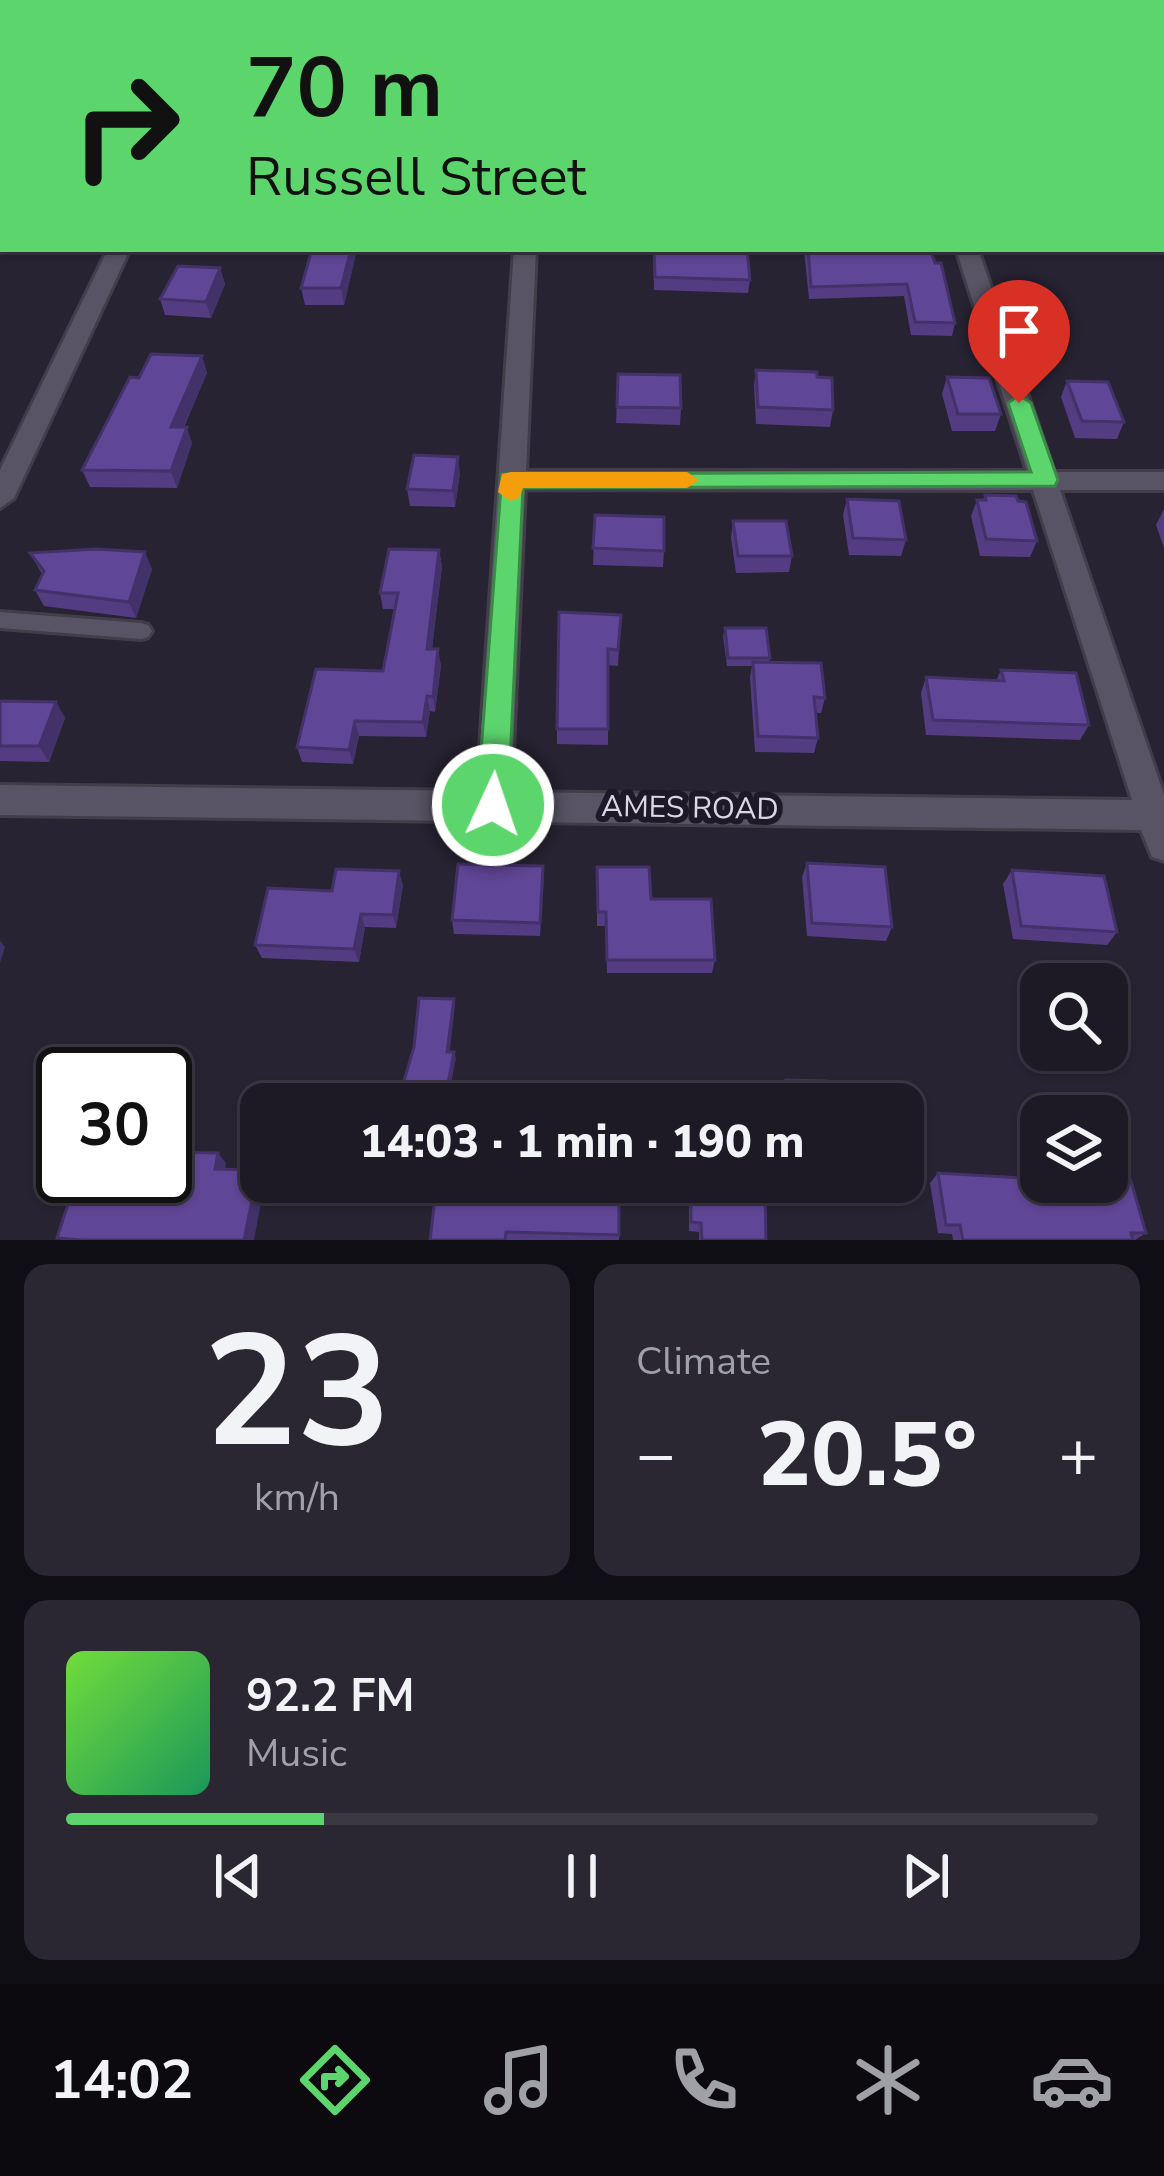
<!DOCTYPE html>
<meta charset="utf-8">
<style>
:root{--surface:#1d1a26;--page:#2a2732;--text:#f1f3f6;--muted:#a0a1a7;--line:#3b3843;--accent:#5cd56d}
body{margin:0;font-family:"Nunito Sans",sans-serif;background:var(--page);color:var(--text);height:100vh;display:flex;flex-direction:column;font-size:45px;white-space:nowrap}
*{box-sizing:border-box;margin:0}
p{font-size:39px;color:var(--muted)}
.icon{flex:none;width:66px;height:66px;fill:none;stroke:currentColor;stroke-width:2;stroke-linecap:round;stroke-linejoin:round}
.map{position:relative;height:1240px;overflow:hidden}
.sheet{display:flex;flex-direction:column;gap:24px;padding:24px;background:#100e15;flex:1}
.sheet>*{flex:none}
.guide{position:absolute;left:0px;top:0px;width:1164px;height:252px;box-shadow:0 3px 9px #0004,0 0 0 3px var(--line);background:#5cd56d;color:#111;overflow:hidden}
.tools{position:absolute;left:1020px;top:963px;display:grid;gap:24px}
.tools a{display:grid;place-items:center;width:108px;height:108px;border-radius:24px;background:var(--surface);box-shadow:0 3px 9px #0004,0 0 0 3px var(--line);font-size:60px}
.speed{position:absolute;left:36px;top:1047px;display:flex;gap:24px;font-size:60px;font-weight:700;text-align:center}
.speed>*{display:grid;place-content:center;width:156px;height:156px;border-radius:50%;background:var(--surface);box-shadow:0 3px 9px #0004,0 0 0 3px var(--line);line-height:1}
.speed .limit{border:6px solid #111;border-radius:18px;background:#fff;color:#111}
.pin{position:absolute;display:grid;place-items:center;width:102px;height:102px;color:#fff;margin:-123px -51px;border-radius:50% 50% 50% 0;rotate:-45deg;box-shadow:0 0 12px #0007}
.pin .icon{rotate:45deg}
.me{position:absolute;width:132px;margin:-66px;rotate:3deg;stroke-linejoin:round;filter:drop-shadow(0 0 9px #0008)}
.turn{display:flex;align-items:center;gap:42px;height:252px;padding:0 48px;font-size:54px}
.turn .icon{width:156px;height:156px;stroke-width:2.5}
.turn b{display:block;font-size:84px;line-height:102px}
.big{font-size:90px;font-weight:800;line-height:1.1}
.sheet .card{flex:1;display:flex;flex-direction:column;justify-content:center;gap:18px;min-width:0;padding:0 42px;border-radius:24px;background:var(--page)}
.sheet .dial{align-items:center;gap:0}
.dial b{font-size:156px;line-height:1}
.song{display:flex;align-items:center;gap:36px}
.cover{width:144px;height:144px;border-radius:18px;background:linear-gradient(135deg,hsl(100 70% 55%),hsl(150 70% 35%))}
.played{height:12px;border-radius:6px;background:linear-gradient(90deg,var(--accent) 25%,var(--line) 25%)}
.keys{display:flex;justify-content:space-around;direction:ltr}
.heat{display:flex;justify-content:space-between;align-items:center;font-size:66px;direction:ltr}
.sheet .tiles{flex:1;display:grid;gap:24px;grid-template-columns:1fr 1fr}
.card:last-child{grid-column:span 2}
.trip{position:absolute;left:240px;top:1083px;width:684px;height:120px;border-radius:24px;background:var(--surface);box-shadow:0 3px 9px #0004,0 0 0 3px var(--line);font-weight:800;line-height:120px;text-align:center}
.menu{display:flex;height:192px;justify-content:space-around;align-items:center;background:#0c0a0f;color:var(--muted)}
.menu .icon{width:84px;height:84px}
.menu .on{color:var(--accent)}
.menu b{font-size:54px;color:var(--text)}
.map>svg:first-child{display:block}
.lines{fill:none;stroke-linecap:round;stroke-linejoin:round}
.lane-casing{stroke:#413d49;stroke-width:6}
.street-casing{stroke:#413d49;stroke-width:6}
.secondary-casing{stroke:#413d49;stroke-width:6}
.lane{fill:#585465;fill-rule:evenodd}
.street{fill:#585465;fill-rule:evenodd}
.secondary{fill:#585465;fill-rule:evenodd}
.wall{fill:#533c81}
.shaded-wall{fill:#433169}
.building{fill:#604696;stroke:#433169;stroke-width:3}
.route{fill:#5cd56d;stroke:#3c8a47;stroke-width:3}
.slow{fill:#f59e0b}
.labels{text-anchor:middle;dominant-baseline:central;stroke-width:12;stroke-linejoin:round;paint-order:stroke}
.street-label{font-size:30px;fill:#dbd8e3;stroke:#1d1928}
</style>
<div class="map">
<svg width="1164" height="1240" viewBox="0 0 1164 1240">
<rect width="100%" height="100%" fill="#272332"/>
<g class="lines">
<defs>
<path id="lane" d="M164,0L162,3H149L151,0Z
M0,612L141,623L148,625L152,631L148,637L141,639L0,628Z"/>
<path id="street" d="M1161,235L1164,236V250L1161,249Z
M514,249H536L526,471H1027L956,249H978L1054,472H1164V490H1060L1164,795V861L1152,857L1141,830L0,815V785L477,791ZM525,489L1033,490L1132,800L511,792Z"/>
<path id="secondary" d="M108,249H130L14,498L0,508V470Z"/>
</defs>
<use href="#lane" class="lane-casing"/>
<use href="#street" class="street-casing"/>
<use href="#secondary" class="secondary-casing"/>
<use href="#lane" class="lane"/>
<use href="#street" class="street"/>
<use href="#secondary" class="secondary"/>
</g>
<path class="wall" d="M48,0H131L129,3H49Z
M357,249L344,305H305L301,288Z
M653,249H747L750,280L748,293L654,290Z
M804,249H930L955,323L952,336L911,335L904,296L809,299Z
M220,268L225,284L211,318L165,315L160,299Z
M202,356L207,373L184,427L192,443L177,488L90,487L82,470Z
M756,370L817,377L833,410L830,427L756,424L754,386Z
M618,374L681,408L680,425L616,423Z
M947,377L1001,414L995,431H952L942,394Z
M1067,381L1124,422L1117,439L1075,438L1061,397Z
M460,473L455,507L410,506L407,489Z
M985,495L1037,541L1030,557L980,556L971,516L977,500H983Z
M847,499L906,540L901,556L849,555L843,515Z
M1164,509V548L1156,525Z
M595,515L664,551L663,567L593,565Z
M733,521L792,556L789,572L736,573L731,538Z
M439,550L442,566L432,649L441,665L435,712L430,711L426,737L359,736L353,764L302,762L297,747L383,671L395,609H383L380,593Z
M30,553L152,569L136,618L44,606L35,590L42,574Z
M621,615L618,666L608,665V745L557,744V729Z
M725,628L770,658L769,662L825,698L821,713H815L818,738L814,753L755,752L750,677L752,666H727L723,636Z
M1001,670L1089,725L1080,740L926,735L921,693L926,677L996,681Z
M0,701L56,702L65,718L49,762L0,761Z
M807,863L892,927L886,941L807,936L802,877Z
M543,866L540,936L454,934L452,920Z
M597,867L651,899L715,960L712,973H607L606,926H597Z
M1012,870L1117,932L1107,945L1013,939L1003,884Z
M403,885L396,928L365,927L359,962L262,958L255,945L332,891Z
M1041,1146V1169L1036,1151Z
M938,1173L1146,1233L1135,1240H953L952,1234L938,1233L930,1183Z
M619,1182V1240H430Z
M691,1189L766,1240H699V1232L689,1231V1198Z"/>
<path class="shaded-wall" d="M112,0H131L129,3H113Z
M3,233V249H10L0,252V234Z
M351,249H357L344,305L341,288Z
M220,268L225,284L211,318L206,302Z
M202,356L207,373L176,443L171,427Z
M187,427L192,443L177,488L171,471Z
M458,457L460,473L455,507L453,491Z
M439,550L442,566L430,665L427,649Z
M145,552L152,569L136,618L129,602Z
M438,649L441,665L435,712L433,697Z
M427,696L430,711L426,737L423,722Z
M56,702L65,718L49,762L39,746Z
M355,721L359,736L353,764L349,750Z
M543,866L544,880L540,936V923Z
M399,871L403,885L396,928L393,915Z
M361,914L365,927L359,962L354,949Z
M0,941L5,947L0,963Z
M454,999L455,1006L449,1058L447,1052Z
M454,1052L456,1058L447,1104H444Z
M218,1153L226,1163L223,1179L215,1169Z
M258,1170L261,1174V1182H265L254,1240H244Z"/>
<path class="building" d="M1161,114L1164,121V134L1161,136Z
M3,199V233L0,234V200Z
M312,249H351L341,288H301Z
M654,249H747L750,280L655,277Z
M808,249H930L935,263H941L955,323L915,322L907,284L811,287Z
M178,266L220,268L206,302L160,299Z
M151,354L202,356L171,427H187L171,471L82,470L130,377L139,378Z
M756,370L817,372V377L832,378L833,410L758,407Z
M618,374L680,375L681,408L617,407Z
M947,377L989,378L1001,414H958Z
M1067,381L1108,382L1124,422L1082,421Z
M414,455L458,457L453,491L407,489Z
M985,495L1016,496L1018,501L1026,502L1037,541L986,539L977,500H986Z
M847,499L899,501L906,540L853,538Z
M595,515L664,517V551L593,548Z
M733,521H786L792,556H738Z
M96,549L145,552L129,602L35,590L44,571L30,553Z
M389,549L439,550L427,649H438L433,697L427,696L423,722L355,721L349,750L297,747L316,669L383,671L398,593H380Z
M559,612L621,615L618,650L608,649V729H557Z
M725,628H766L770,658H728Z
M753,662L821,663L825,698L814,697L818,738L758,736Z
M1001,670L1076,673L1089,725L933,720L926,677L1004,681Z
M0,701L56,702L39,746H0Z
M807,863L885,867L892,927L812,923Z
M458,864L543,866L540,923L452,920Z
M597,867H649L651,899H711L715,960H607L606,912H598Z
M336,869L399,871L393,915L361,914L354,949L255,945L268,888L332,891Z
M1012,870L1104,876L1117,932L1021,926Z
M419,998L454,999L447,1052H454L444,1104H397L414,1047Z
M786,1080L826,1081L829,1104H788Z
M165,1152L218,1153L215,1169L258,1170L244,1240H81L57,1238L77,1176H165Z
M1107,1161H1125L1146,1233H1131L1133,1240H963L960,1225H946L938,1173L1041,1179V1182H1107Z
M437,1182H619V1235L506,1232L505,1240H430Z
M691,1189L765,1194L766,1240H702L701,1223L691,1222Z"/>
<path class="route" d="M1019,395L1031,403L1058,480L1055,486L523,488L508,805L504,814L493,818L482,814L477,805L502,474L1031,472L1008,403Z"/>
<path class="slow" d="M511,472H687L699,480L687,488H523L519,498L510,501L498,492L502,474Z"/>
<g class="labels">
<g class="street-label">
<text transform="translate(690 808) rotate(1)">AMES ROAD</text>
</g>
</g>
</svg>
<div class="tools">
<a><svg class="icon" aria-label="search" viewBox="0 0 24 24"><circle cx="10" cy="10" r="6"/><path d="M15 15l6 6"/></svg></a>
<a><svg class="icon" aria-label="layers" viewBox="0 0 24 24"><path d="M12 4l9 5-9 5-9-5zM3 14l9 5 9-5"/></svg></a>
</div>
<div class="speed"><div class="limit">30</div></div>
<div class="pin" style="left:1019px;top:403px;background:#d93025"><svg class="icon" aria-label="arrive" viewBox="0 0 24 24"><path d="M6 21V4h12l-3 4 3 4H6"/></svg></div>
<svg class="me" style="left:493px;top:805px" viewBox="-20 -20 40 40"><circle r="17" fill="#5cd56d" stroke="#fff" stroke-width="3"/><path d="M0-11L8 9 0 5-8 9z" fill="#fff"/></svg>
<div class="trip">14:03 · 1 min · 190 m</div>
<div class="guide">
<div class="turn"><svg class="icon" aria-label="right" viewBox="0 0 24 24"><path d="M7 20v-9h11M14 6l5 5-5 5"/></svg><div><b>70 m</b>Russell Street</div></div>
</div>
</div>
<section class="sheet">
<div class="tiles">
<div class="card dial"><b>23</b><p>km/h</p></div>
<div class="card"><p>Climate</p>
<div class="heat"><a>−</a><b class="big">20.5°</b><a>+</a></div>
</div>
<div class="card">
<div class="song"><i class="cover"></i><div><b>92.2 FM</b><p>Music</p></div></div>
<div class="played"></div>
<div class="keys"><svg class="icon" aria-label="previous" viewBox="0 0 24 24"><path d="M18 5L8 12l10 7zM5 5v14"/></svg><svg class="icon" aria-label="pause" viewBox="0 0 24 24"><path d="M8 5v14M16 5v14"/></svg><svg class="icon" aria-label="next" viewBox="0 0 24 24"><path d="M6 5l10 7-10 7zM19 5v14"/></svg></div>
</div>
</div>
</section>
<nav class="menu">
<b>14:02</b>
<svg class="icon on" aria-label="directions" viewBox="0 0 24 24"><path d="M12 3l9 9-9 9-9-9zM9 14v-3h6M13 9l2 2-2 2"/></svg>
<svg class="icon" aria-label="music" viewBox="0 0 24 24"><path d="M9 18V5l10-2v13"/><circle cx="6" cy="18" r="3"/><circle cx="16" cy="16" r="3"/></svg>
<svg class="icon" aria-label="phone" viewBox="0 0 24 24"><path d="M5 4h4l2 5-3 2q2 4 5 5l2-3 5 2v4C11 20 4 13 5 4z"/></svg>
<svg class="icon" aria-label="climate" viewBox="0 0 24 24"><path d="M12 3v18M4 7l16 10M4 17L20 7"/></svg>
<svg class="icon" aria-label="car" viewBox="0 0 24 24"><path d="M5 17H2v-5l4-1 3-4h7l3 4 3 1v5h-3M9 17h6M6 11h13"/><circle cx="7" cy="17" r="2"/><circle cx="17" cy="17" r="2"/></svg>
</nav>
